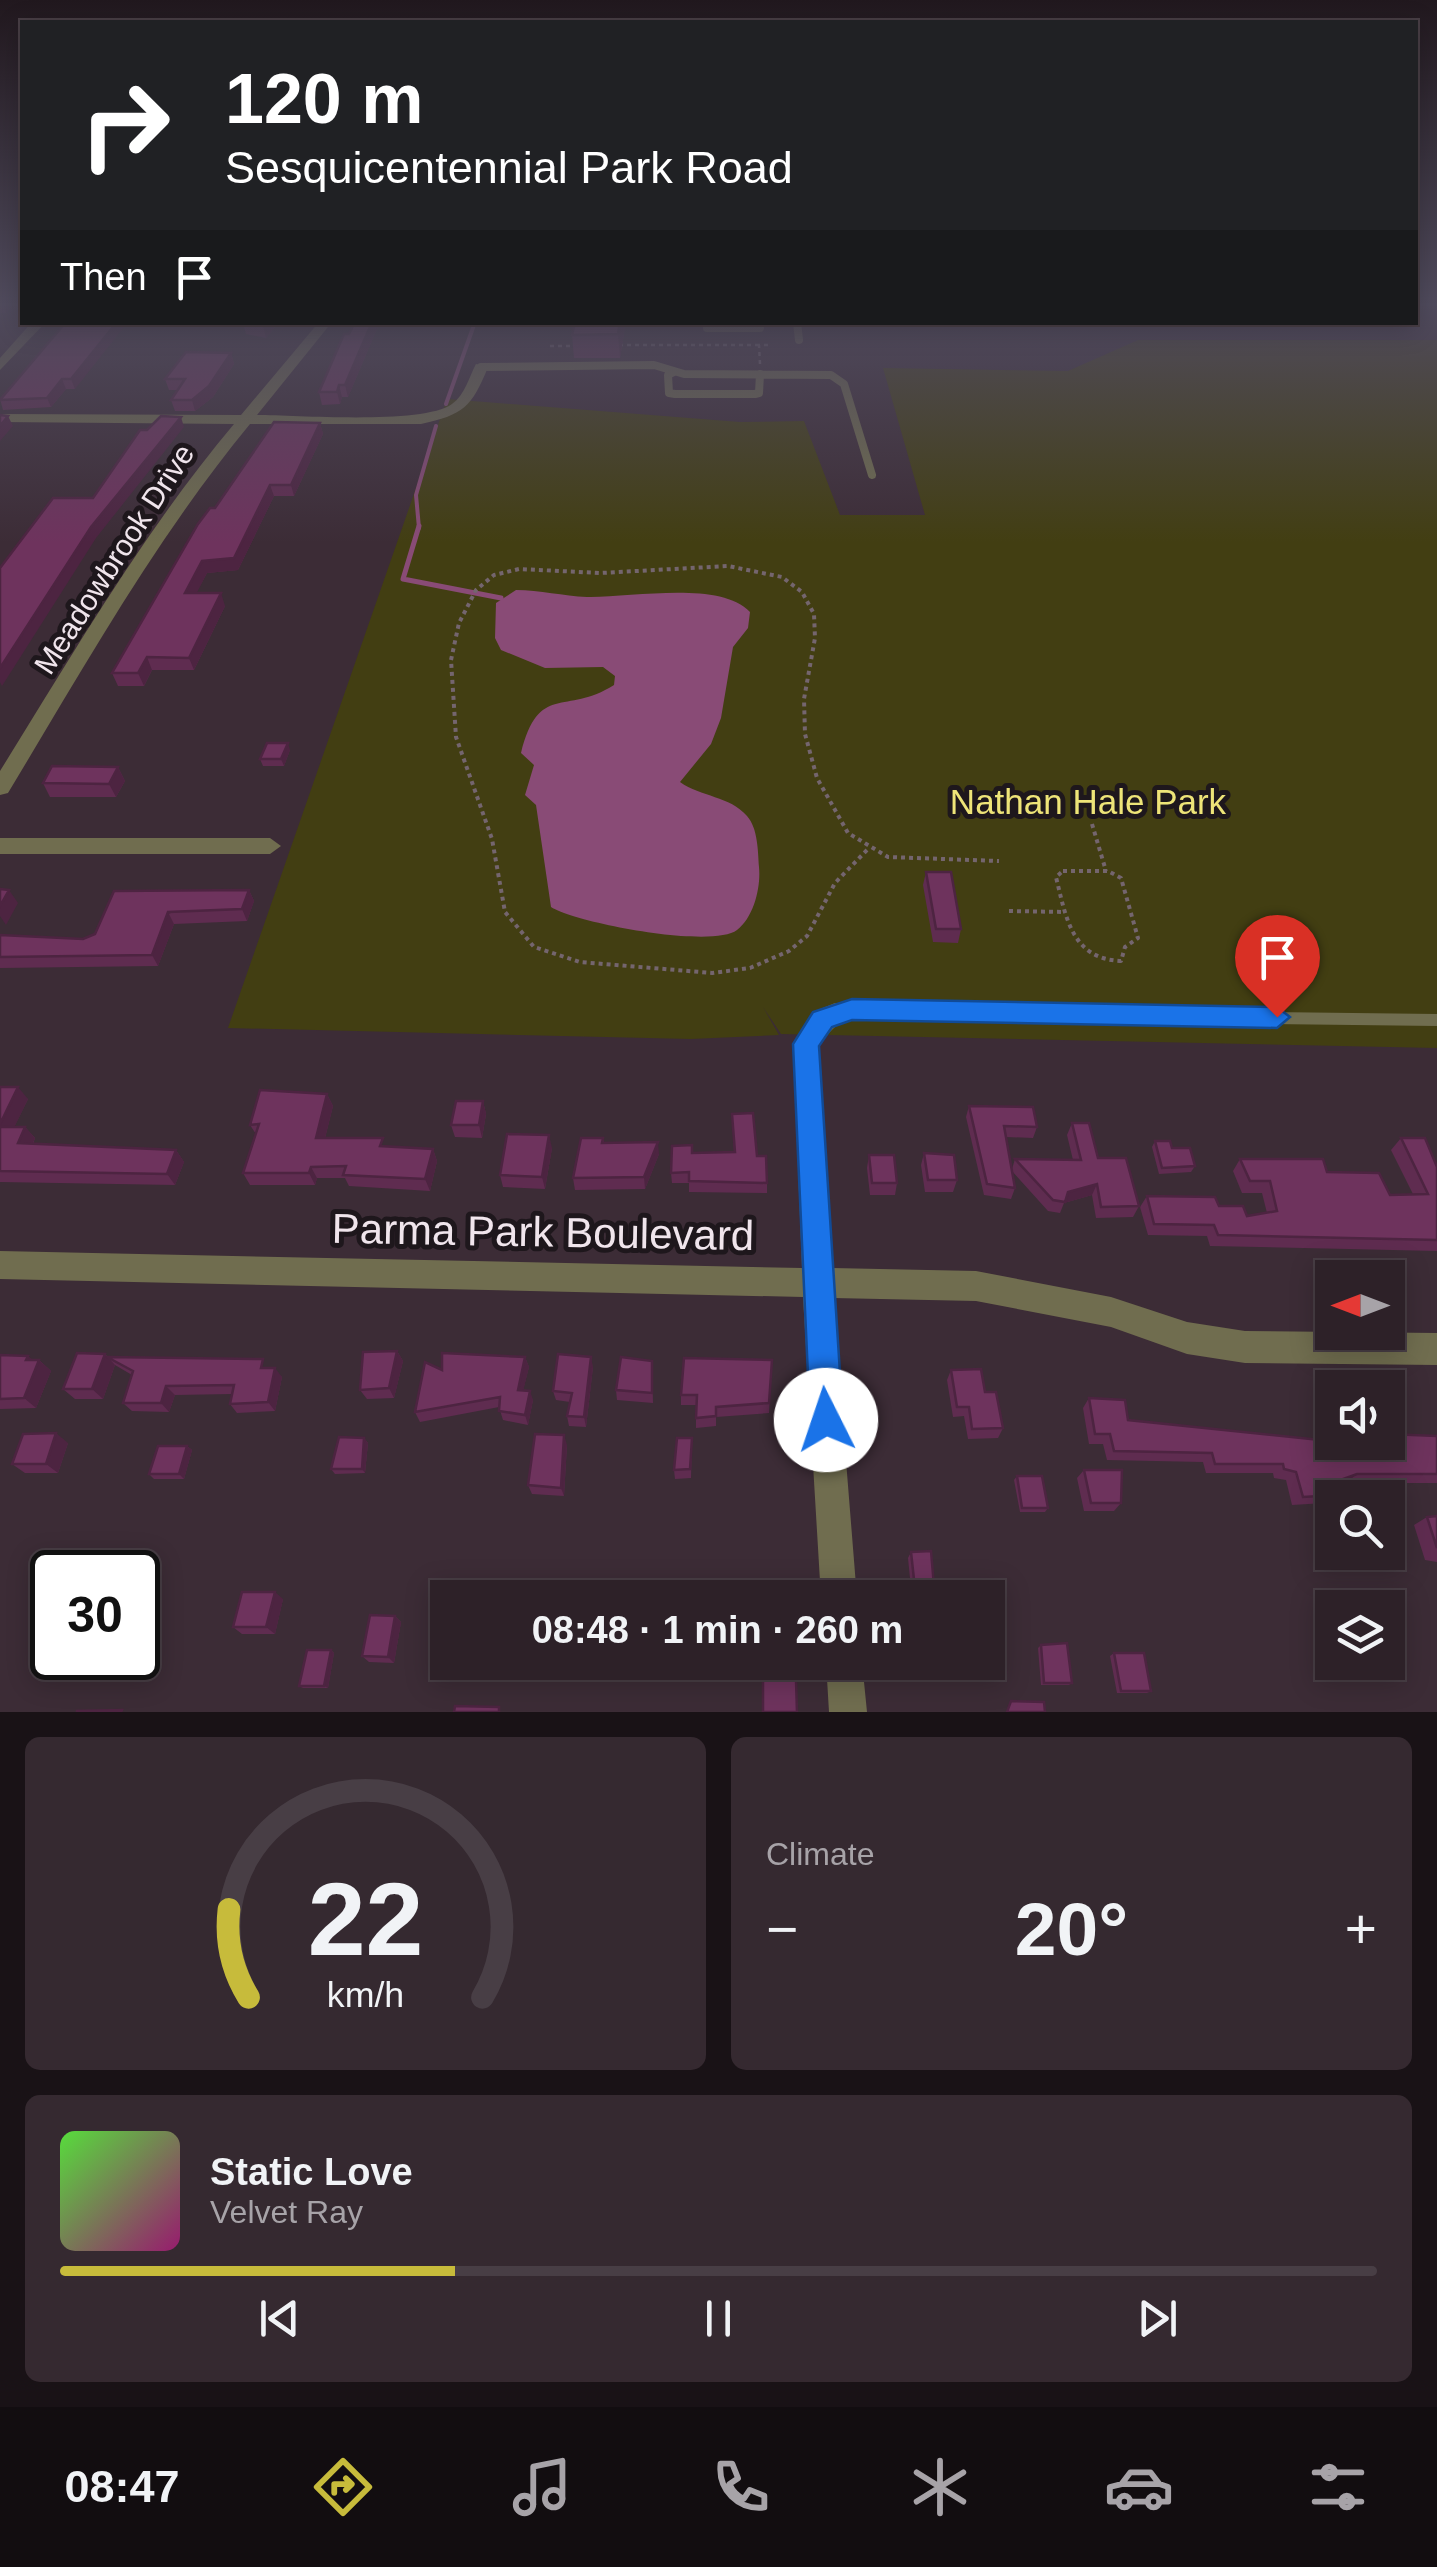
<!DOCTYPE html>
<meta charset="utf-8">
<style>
:root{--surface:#2d2128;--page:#352930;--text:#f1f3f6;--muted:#a7a3a8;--line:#483e45;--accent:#c7bb3b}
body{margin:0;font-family:Helvetica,sans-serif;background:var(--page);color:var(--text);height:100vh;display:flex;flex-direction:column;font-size:38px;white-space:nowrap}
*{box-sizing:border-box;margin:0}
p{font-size:32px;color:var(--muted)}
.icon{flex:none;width:55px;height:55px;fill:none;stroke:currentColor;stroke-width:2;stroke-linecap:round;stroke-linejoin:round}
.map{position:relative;height:1712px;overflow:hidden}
.details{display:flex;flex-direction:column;gap:25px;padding:25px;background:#191216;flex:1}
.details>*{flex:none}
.top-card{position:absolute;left:20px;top:20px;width:1398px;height:305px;border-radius:0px;box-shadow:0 5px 25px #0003,0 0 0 2px var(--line);background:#202124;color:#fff;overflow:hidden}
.needle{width:65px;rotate:270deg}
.tools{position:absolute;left:1315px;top:1260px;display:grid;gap:20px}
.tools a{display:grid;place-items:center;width:90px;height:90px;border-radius:0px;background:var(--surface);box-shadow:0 5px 25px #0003,0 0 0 2px var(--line);font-size:50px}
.speed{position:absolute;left:30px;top:1550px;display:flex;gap:20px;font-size:50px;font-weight:700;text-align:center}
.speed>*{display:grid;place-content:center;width:130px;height:130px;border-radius:50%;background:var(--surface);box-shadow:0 5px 25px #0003,0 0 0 2px var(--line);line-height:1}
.speed .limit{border:5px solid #111;border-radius:15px;background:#fff;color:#111}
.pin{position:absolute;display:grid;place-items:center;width:85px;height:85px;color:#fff;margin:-102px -42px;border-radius:50% 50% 50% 0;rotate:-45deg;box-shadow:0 0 10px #0007}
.pin .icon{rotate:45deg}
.me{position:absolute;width:110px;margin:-55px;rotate:356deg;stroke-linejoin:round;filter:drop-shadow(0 0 8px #0008)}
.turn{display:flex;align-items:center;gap:35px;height:210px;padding:0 40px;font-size:45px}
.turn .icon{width:130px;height:130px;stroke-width:2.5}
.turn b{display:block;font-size:70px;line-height:85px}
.then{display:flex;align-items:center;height:95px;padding:0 40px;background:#0003;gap:20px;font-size:38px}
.big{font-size:75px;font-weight:700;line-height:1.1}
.details .tile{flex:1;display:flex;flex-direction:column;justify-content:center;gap:15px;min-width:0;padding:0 35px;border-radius:15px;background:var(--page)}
.details .dial{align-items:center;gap:0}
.dial svg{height:260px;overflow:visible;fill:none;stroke:var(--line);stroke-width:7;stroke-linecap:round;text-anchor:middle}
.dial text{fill:var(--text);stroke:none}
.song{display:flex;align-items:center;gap:30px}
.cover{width:120px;height:120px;border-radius:15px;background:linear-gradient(135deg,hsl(110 70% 55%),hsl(320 70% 35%))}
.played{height:10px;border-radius:5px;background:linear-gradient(90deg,var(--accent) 30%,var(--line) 30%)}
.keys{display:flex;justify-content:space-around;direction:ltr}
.heat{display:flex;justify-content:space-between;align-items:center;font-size:55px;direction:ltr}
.details .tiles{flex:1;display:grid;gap:25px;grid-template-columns:1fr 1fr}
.tile:last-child{grid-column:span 2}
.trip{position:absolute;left:430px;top:1580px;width:575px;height:100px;border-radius:0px;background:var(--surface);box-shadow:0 5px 25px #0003,0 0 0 2px var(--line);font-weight:700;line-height:100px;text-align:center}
.tabs{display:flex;height:160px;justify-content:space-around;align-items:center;background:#120d10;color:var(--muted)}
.tabs .icon{width:70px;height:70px}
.tabs .on{color:var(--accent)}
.tabs b{font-size:45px;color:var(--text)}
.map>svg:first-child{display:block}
.green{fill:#423e12}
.water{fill:#894b76}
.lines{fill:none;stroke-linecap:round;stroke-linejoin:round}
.stream-far1{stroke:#894b76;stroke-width:4}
.stream{stroke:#894b76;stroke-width:5}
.path-far1{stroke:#74656e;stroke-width:2.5;stroke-dasharray:4 4;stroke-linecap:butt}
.path{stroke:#74656e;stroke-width:4;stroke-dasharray:4 4;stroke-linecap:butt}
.service-far1{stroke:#706d4f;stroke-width:8}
.service{stroke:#706d4f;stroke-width:12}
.minor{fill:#706d4f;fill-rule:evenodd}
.wall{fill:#5f2c50}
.shaded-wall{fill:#4d2441}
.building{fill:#6e335d;stroke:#4d2441;stroke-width:2.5}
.route{fill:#1a73e8;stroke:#114b97;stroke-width:2.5}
.labels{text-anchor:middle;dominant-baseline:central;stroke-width:10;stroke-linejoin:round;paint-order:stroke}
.far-street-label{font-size:30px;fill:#f0e5ec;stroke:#1e171c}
.park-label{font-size:35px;fill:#eee478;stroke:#1e171c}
.near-street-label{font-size:42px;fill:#f0e5ec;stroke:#1e171c}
</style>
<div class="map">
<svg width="1437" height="1712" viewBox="0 0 1437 1712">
<rect width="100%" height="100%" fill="#3c2c36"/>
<path class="green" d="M1138,340H1437V1048L781,1034L763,1007L779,1035L691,1039L228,1028L447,399L740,422L804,421L840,515H925L883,368L1068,371Z"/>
<path class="water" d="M516,590C540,590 563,596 587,597C630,598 720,580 750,612L748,628L733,647L721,718L711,744L680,782C701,797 730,796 747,816C758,828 758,852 759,867C761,887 754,917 737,930C712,949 576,923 551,907L536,805L525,795L534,765L521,753C539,682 565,716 614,685L615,676L603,667L545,668L501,650L495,638L496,603Z"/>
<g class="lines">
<path class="stream-far1" d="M446,404L475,322
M419,528L416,495L436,426"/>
<path class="stream" d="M419,526L403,579L501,598"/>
<path class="path-far1" d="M619,345H759
M550,346H576
M760,364L759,345H769"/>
<path class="path" d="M1092,824L1106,871
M867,850L835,883L807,936L789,951L750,968L712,973L580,962L534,947L505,912L492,839L456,737L451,660L459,623L476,590L494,575L519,569L600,573L728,566L782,577L802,592L814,614L815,638L804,699L805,734L817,778L848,833L888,857L999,861
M1063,871H1108L1121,878L1138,938L1125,947L1121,961C1072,959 1066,918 1056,877Z
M1009,911L1064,912"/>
<path class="service-far1" d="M707,322V328H760V322
M797,322L799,340
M481,367L654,365L684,374L831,375L844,384L872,475
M674,372L668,375L669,393L675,394H755L759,393L760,374"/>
<path class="service" d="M835,1013L1437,1020"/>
<path class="minor" d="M32,322H46L0,370V358Z
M319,322H332L257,415C298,415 423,425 452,404C465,395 469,377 476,364L488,367C472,407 463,415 421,424H250C156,538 84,667 8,793L0,795V771C74,652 144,531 234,424L0,422V414L241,415Z
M0,838H270L281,846L270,854H0Z
M835,1003L844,1006L848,1013C843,1022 828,1031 819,1045L832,1268L976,1271L1111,1297L1187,1322L1245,1331L1437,1333V1365L1245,1363L1187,1354L1111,1327L976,1301L833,1298L857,1598H821L803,1297L0,1279V1251L802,1268L793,1044L813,1012Z
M826,1662H862L867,1712H829Z"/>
</g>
<path class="wall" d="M0,303H15L6,313H0Z
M66,322L75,389H66L51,407L3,410L0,399Z
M279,322L266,338L246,334L243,323Z
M355,322H386L379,324L348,397H342L340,404L322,405L319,392Z
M575,322H626L620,358H574L572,335Z
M231,353L234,364L213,397L195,411H175L171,400L178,390H169L165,379Z
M320,423L323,434L294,496H274L238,570L207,573L196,593L225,606L194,670H152L144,686H118L112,673L215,508Z
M290,750L284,766H263L260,759Z
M118,767L125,781L116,797H50L43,783Z
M926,872L961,929L958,943L933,942L923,885Z
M249,890L254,901L247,921L174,924L158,966L0,968V935L83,939Z
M0,1087L28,1099L14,1127H25L35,1138L33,1144L176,1150L184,1162L175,1185L0,1182Z
M327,1094L333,1106L325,1138L386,1147L433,1149L437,1161L430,1191L349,1186L345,1178H317L315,1185H250L243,1173L256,1134L250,1125Z
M483,1101L486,1114L482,1138L455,1137L451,1125Z
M969,1106L1037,1127L1033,1138L1006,1137L1012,1169L1015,1159L1073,1160L1067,1135L1072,1123L1098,1158L1139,1206L1133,1217L1096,1218L1092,1195L1064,1203L1060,1213L1048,1211L1012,1171L1015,1188L1011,1199L984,1195L966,1117Z
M732,1114L757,1156L767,1183V1193L689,1192V1183H672L671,1173L692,1153L734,1152Z
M603,1138L604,1143L659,1154L645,1189L575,1190L573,1178Z
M1401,1138L1437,1167V1251L1210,1246L1207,1236L1148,1235L1140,1207L1147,1196L1219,1206L1247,1216L1267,1213L1262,1193H1242L1233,1171L1240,1159L1327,1172L1390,1195L1413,1194L1391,1150Z
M1155,1141L1172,1148L1195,1166L1191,1172L1159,1174L1152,1147Z
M552,1148L545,1189L503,1187L500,1175Z
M924,1153L957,1180L953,1192H925L921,1165Z
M869,1155L897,1183L895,1195H870L867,1168Z
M397,1351L403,1361L394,1398L367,1399L360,1390Z
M105,1354L108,1357L270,1368L282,1377L275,1411L237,1413L230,1404L232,1394L175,1395L169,1412L132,1411L123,1403L132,1375L115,1365L103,1399H75L63,1389Z
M0,1355L39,1360L51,1371L36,1408L0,1409Z
M525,1357L529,1367L523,1390L533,1400L528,1425L503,1420L499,1407L420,1422L415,1412L442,1370Z
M772,1360L769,1413L716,1417V1426L696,1428V1405H681V1395Z
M652,1361L653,1403L617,1400L616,1390Z
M593,1367L586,1427L569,1426L567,1416L570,1402L556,1400L553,1391Z
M951,1370L985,1392L1003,1428L998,1438L968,1439L964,1416L953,1417L947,1380Z
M1089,1398L1128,1420L1320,1440L1437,1436V1483H1346L1334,1487L1336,1495L1325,1503L1292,1505L1286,1480L1274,1478L1273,1473H1206L1203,1462L1107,1460L1103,1444H1089L1083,1408Z
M364,1438L368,1443L365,1473L335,1474L331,1469Z
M692,1438L691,1478L675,1479L674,1470Z
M68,1443L58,1473H25L12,1464Z
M567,1445L564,1496L532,1494L528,1485Z
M187,1446L192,1450L184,1479H154L149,1474Z
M1084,1470L1121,1503L1114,1511H1084L1077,1478Z
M1017,1476L1048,1508L1045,1512H1020L1014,1480Z
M1437,1516V1562L1425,1560L1414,1525L1427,1517Z
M911,1552L935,1598H912L908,1558Z
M283,1599L275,1634H242L233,1627Z
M395,1616L401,1622L394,1663L369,1662L362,1656Z
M1041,1645L1072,1683L1069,1685H1041L1038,1648Z
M331,1650L334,1653L328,1688H303L299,1686Z
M1114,1653L1151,1691L1147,1693H1117L1110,1656Z
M470,1662V1669L448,1670L445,1667Z
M967,1662H988L1006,1672L1000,1678L984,1677V1671L968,1672Z"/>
<path class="shaded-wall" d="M2,303H15L6,313Z
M117,322H128L75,389L71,379Z
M266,322H279L266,338L263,326Z
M372,322L379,324L348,397L345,385Z
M620,322H626L620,358L618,334Z
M231,353L234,364L213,397L195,411L192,400Z
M62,379L66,389L51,407L47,398Z
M339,385L342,397L340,404L337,392Z
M8,416L13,426L0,441V426Z
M181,417L184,427L96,538L2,686L0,682V668L91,527Z
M320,423L323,434L294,496L291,485Z
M270,485L274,496L238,570L207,573L190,606L185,593L202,561Z
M221,593L225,606L194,670L189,658Z
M147,657L152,670L144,686L138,673Z
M288,743L290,750L284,766L281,759Z
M118,767L125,781L116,797L109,784Z
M9,890L18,903L6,925L0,916V906Z
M249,890L254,901L247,921L242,909Z
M168,912L174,924L158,966L152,955Z
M18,1087L28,1099L9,1138L0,1128V1124Z
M327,1094L333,1106L322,1150L316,1138Z
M483,1101L486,1114L482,1138L479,1125Z
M25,1127L35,1138L28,1155L18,1143Z
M549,1135L552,1148L545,1189L542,1177Z
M658,1142L659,1154L645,1189L644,1177Z
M433,1149L437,1161L430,1191L425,1179Z
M176,1150L184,1162L175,1185L167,1174Z
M311,1167L317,1178L315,1185L309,1173Z
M1097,1184L1092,1195L1064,1203L1068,1192Z
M397,1351L403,1361L394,1398L389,1388Z
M105,1354L115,1365L103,1399L92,1389Z
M28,1356L38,1364L39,1360L51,1371L36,1408L24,1398L26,1360Z
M525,1357L529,1367L521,1400L518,1390Z
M591,1357L593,1367L586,1427L584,1417Z
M275,1368L282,1377L275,1411L268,1402Z
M166,1386L175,1395L169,1412L161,1403Z
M530,1391L533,1400L528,1425L525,1415Z
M56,1433L68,1443L58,1473L46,1464Z
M564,1435L567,1445L564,1496L561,1488Z
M364,1438L368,1443L365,1473L362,1469Z
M187,1446L192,1450L184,1479L179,1474Z
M1357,1474L1346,1483L1321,1492L1332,1483Z
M275,1592L283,1599L275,1634L266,1627Z
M395,1616L401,1622L394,1663L388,1657Z
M331,1650L334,1653L328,1688L324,1686Z"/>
<path class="building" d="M66,322H117L71,379H62L47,398L0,400Z
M243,322H266L263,326Z
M355,322H372L345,385H339L337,392H319L344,334H349Z
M575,322H620L618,334L572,335Z
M186,352L231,353L209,386L192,400H171L185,379H165Z
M0,415L8,416L0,426Z
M161,416L181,417L91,527L0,668V568L53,498H93L140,430H147Z
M274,422L320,423L291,485H270L234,558L202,561L185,593H221L189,658L147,657L138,673H112L198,524L210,508H215Z
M267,743H288L281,759H260Z
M52,766L118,767L109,784L43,783Z
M926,872H951L961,929H936Z
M0,889L9,890L0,906Z
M249,890L242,909L168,912L152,955L0,957V935L83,939L95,934L114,891Z
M0,1087H18L0,1124Z
M260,1090L327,1094L316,1138H383L380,1146L433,1149L425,1179L343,1175L346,1166L311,1167L309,1173H243L259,1124L250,1125Z
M456,1101H483L479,1125H451Z
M969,1106L1033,1107L1037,1127L1004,1126L1015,1188L987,1184Z
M753,1113L757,1156H766L767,1183L689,1181V1172L671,1173L672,1146L692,1145V1153L735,1152L732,1114Z
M1072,1123H1089L1098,1158H1126L1139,1206L1101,1207L1097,1184L1068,1192L1065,1202L1053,1200L1015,1159L1081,1160Z
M0,1127H25L18,1143L176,1150L167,1174L0,1171Z
M507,1134L549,1135L542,1177L500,1175Z
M581,1138H603L602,1143L658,1142L644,1177L573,1178Z
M1401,1138H1425L1437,1167V1240L1218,1235L1214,1225L1154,1224L1147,1196L1215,1197L1219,1206H1243L1247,1216L1277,1211L1270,1181H1250L1240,1159H1323L1327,1172L1379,1173L1390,1195L1428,1194Z
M1155,1141H1170L1172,1148H1190L1195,1166L1162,1168Z
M924,1153L954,1155L957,1180H928Z
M869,1155H894L897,1183H872Z
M397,1351L389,1388L360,1390L363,1352Z
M77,1353L105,1354L92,1389H63Z
M442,1353L525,1357L518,1390L530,1391L525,1415L499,1411L500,1397L415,1412L425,1362L442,1370Z
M558,1354L591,1357L584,1417L567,1416L572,1393L553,1391Z
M0,1355L28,1356L26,1360H39L24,1398L0,1399Z
M107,1357L263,1359L261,1368H275L268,1402L230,1404L234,1385L166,1386L161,1403H123L133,1371Z
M621,1357L652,1361V1393L616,1390Z
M684,1358L772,1360L769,1403L716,1407V1416L696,1418L697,1395H681Z
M981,1369L985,1392H996L1003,1428L972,1429L969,1407H957L951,1370Z
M1089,1398L1125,1400L1128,1420L1320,1440L1332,1437V1442H1388V1434L1437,1436V1474H1357L1332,1483L1336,1495L1303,1497L1296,1472L1284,1469L1283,1464H1215L1212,1453L1114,1451L1110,1434H1095Z
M56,1433L46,1464H12L23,1434Z
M535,1434L564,1435L561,1488L528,1485Z
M339,1437L364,1438L362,1469H331Z
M677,1438H692L690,1469L674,1470Z
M158,1446H187L179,1474H149Z
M1084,1470H1122L1121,1503H1091Z
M1017,1476H1042L1048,1508H1022Z
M1437,1516V1548L1427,1517Z
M931,1551L935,1598H916L911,1552Z
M242,1592H275L266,1627H233Z
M594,1595H629V1598H593Z
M370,1615L395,1616L388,1657L362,1656Z
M988,1628H1001L1006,1672H990L989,1665L973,1666L972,1662H988Z
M1067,1643L1072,1683H1044L1041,1645Z
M448,1647V1662H468L467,1667H445Z
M307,1650H331L324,1686H299Z
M1114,1653H1144L1151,1691H1121Z
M763,1680H796L797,1712H763Z
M1011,1701L1044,1702L1045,1712H1007Z
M455,1706L499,1707V1712H454Z
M122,1710L121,1712H77V1711Z"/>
<linearGradient id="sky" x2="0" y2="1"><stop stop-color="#21181e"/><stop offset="0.56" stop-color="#504b5d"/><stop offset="1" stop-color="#504b5d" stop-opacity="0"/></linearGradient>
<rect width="1437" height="543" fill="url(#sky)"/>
<path class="route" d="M852,999L1277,1007L1290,1017L1277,1028L852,1020L832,1027L819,1046L843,1420L838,1431L826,1436L815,1431L810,1420L793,1044L813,1012Z"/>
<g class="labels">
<g class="far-street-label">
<text transform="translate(114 559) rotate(-57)">Meadowbrook Drive</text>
</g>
<g class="park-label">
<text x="1088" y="801">Nathan Hale Park</text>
</g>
<g class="near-street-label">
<text transform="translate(543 1232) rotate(1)">Parma Park Boulevard</text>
</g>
</g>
</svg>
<div class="tools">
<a><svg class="needle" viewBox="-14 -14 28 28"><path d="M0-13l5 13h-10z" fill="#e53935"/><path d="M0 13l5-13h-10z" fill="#a7a3a8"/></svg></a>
<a><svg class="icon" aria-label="sound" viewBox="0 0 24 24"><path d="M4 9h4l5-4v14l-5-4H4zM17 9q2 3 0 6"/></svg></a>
<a><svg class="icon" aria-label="search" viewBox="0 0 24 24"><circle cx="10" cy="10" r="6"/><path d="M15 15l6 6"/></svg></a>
<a><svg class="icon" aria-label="layers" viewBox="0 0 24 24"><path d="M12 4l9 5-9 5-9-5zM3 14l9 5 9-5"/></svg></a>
</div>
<div class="speed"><div class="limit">30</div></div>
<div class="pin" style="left:1277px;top:1017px;background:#d93025"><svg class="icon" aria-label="arrive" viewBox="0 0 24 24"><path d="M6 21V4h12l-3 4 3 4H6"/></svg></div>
<svg class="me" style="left:826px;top:1420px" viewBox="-20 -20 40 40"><circle r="19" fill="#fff"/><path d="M0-13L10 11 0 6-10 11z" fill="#1a73e8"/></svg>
<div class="trip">08:48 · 1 min · 260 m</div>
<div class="top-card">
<div class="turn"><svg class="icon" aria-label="right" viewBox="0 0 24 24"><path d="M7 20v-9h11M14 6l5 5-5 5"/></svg><div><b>120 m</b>Sesquicentennial Park Road</div></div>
<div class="then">Then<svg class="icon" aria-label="arrive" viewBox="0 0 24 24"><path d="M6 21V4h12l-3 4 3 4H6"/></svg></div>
</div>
</div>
<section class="details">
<div class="tiles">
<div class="tile dial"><svg viewBox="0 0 100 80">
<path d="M14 69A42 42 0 1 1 86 69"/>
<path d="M14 69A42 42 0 0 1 8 42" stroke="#c7bb3b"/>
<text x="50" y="56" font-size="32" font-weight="700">22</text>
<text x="50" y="72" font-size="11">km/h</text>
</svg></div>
<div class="tile"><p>Climate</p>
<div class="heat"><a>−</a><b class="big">20°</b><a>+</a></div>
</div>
<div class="tile">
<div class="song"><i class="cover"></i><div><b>Static Love</b><p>Velvet Ray</p></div></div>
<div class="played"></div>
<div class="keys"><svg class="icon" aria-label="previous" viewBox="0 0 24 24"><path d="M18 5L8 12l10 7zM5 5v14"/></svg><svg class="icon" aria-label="pause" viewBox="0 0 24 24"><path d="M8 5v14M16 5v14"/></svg><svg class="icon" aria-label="next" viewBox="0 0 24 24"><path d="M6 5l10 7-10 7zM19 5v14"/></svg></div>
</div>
</div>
</section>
<nav class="tabs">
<b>08:47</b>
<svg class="icon on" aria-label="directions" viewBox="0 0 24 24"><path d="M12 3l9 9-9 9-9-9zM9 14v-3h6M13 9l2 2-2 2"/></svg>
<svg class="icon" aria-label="music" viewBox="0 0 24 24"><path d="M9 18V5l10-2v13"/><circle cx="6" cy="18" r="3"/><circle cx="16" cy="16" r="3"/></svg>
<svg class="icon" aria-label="phone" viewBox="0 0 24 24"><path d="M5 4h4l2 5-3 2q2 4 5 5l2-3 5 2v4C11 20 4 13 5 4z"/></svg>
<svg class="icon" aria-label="climate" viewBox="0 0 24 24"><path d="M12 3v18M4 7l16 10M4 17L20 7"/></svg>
<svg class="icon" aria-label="car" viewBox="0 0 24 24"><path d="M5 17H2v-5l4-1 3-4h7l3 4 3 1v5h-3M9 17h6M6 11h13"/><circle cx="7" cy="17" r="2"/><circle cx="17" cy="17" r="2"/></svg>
<svg class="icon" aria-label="filters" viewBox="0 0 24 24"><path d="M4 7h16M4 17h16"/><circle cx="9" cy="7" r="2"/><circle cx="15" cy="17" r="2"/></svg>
</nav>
